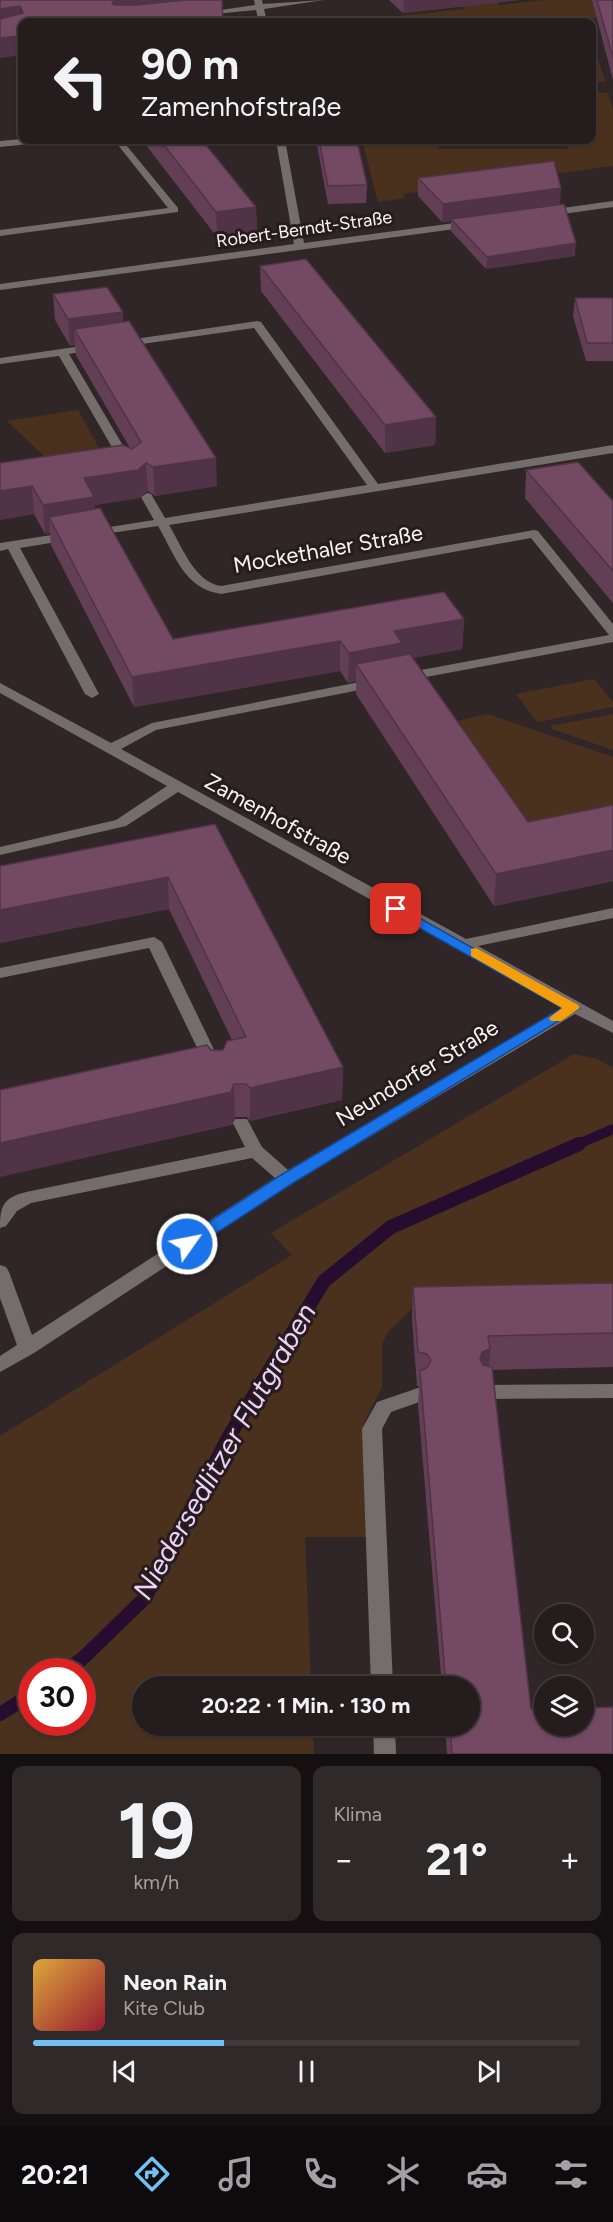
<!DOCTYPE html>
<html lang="de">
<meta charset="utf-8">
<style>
:root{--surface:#241c1d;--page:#30292a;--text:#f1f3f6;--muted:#a3a1a4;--line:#413a3b;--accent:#72c1f5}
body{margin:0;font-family:Figtree,sans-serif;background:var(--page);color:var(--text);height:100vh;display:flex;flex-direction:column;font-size:22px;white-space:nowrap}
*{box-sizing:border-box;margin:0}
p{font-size:20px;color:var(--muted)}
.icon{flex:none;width:33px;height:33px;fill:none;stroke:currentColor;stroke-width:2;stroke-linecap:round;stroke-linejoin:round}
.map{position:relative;height:1754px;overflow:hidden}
.panel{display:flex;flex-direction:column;gap:12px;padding:12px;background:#140f10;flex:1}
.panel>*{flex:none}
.top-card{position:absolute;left:18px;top:18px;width:578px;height:126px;border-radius:12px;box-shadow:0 2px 4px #0004,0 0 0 2px var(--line);background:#241c1d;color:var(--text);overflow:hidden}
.tools{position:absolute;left:534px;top:1604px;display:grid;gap:12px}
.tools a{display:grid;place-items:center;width:60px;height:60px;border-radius:50%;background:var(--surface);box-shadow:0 2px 4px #0004,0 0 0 2px var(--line);font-size:30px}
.speed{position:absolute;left:18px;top:1658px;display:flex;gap:12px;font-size:30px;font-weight:700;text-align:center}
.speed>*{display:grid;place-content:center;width:78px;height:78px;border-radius:50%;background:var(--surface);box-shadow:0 2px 4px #0004,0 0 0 2px var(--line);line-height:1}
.speed .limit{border:9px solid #d22;background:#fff;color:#111}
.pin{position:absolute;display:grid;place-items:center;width:51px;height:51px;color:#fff;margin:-26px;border-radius:12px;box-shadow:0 3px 9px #0006}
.me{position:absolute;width:66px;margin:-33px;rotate:57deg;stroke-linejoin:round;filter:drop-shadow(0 0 4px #0008)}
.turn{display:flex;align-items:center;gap:21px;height:126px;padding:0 24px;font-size:27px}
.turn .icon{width:78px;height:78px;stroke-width:2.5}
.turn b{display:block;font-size:42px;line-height:51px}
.big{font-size:45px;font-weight:700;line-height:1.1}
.panel .widget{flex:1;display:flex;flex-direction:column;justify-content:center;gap:9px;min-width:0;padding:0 21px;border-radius:12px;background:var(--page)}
.panel .dial{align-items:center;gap:0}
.dial b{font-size:78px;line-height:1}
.song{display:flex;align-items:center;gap:18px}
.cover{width:72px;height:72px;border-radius:9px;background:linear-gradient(135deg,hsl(40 70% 55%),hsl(350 70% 35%))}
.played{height:6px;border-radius:3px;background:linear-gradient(90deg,var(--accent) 35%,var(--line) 35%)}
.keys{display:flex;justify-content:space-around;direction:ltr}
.heat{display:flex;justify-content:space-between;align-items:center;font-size:33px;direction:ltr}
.panel .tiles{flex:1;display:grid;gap:12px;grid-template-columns:1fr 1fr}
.widget:last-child{grid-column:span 2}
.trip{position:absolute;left:132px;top:1676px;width:348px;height:60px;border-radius:30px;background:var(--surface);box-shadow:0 2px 4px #0004,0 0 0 2px var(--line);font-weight:700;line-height:60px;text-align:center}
.dock{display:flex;height:96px;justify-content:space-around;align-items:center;background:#0e0b0c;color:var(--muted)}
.dock .icon{width:42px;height:42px}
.dock .selected{color:var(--accent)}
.dock b{font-size:27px;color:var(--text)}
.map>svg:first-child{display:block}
.green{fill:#4a311d;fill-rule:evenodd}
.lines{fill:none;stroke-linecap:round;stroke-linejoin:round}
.stream-far1{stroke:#260d2f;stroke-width:10}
.stream{stroke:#260d2f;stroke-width:14}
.minor{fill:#736e6c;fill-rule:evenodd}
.wall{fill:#633f56}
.shaded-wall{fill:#503346}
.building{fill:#734964;stroke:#503346;stroke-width:1.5}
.route{fill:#1a73e8;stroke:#114b97;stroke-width:1.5}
.slow{fill:#f59e0b}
.labels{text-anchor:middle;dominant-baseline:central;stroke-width:6;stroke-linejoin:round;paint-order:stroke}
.far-street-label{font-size:18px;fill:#faf3f4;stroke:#261c1e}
.street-label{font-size:22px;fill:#faf3f4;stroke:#261c1e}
.near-water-label{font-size:28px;font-style:italic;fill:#eed3f9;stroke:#261c1e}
</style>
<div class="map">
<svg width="613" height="1754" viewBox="0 0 613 1754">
<rect width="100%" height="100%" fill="#302627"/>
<path class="green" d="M455,0H493L500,5L543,0H613V17L587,18L588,22H342L464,9Z
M591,34L605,82L591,81Z
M591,93H608L613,110V166L403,194L405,198L378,202L362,140H438L439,149H568L565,140H591Z
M78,410L99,448L45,457L7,421Z
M594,679L613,702V707L537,722L516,694Z
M488,714L613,757V826L540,841L457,721Z
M613,714V750L552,729L550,726Z
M574,1054L597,1059L613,1068V1286L421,1300L387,1333L382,1344V1387L363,1425L369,1537H305L311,1686H142V1725H313L314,1754H0V1436L292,1255L271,1233ZM32,1671H82V1722H32Z"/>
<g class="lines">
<path class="stream-far1" d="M576,1145L613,1129"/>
<path class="stream" d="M65,1671L82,1659L145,1598L228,1438L324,1281L391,1227L579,1144
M0,1714L32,1694"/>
<path class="minor" d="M254,0H262L263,4L324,0L264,9L267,22H259L256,10L204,15L200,13L255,5Z
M22,139L43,140L38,143L0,147V141Z
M114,140H122L178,208V212L0,236V230L168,208Z
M276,140H285L304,243L470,221L475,224L470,227L0,290V284L294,244Z
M613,201V207L548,216L543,213L548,210Z
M257,321L261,322L378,484L613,445V453L169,525C182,546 194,582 221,586L534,530L538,531L613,624V642L405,681L400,680L398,677L405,673L609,635L531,538L221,594C184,588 176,557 158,526L91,536V530L154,520L141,497L147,493L151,494L165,518L367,485L254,328L121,347L116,344L121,341Z
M95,344L100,347L99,349L69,354L132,461L130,463L126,465L120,461L59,356L0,364V358Z
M71,532L77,536L75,539L20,548L99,694L92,698L85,694L8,549L0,551V543Z
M375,679L382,683L380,686L156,730L121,749L466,939L613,908V918L478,946L613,1021V1033L575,1014L293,1183L34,1353L0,1372V1356L17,1345L0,1298V1265L6,1267L9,1272L32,1335L275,1178L252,1158L31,1203L17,1211L6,1226L0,1228C0,1206 3,1198 26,1192L245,1147L233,1123L235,1119H247L262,1147L288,1170L563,1007L178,792L126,826L0,855V847L116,820L167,786L0,693V683L111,743L152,723Z
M154,937L162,942L220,1062L218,1066L212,1067L204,1062L149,948L0,978V968Z
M613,1384V1398L489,1399L482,1397L480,1392L482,1387L489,1385Z
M418,1388L425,1390L428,1395L425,1400L391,1412L382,1429L393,1686H371L362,1429L377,1402Z
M373,1725H395L396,1754H374Z"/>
</g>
<path class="wall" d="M389,0H519L403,13Z
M592,0H613V80Z
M142,140H202L256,207L257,232L217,237Z
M316,140H357L367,185L366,203L328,204Z
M418,178L560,204L575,256L486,269L451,231V221L442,222L418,196Z
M260,266L436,417L435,445L385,453L261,291Z
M53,294L123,322L217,486L155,496L148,491L139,498L95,505V509L173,639L464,619L462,649L413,658L528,822L613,805V881L494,906L356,694V681L348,683L340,671L134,707L51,545L50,533L45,534L34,514L0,520V463L130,448L76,355L75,345L70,346L55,320Z
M575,298H613V361H586L573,316Z
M526,470L613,501V603L525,498Z
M215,824L343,1067L342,1100L250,1121L247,1117H235L232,1125L211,1050H223L232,1040L169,909L0,943Z
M613,1283V1367L492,1370L531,1709L613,1754H447L445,1725H470V1686H442L418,1405L419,1386H417L412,1320L413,1287Z"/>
<path class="shaded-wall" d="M115,0H220L119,17L112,3Z
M404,0H519L403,13Z
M20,6L22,25L0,28V9Z
M22,36V55L0,58V38Z
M561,188L560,206L451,219V221L442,222L443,204Z
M256,207L257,232L217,237L216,212Z
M576,243L575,256L486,269L487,257Z
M123,312L124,338L74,329L75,345L70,346L68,319Z
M436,417L435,445L385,453V425Z
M216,458L217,486L155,496L153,467Z
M146,463L148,491L139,498L95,505L96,526L49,517L50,533L45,534L43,505L84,478Z
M32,486L34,514L0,520V491Z
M464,619L462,649L402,660L356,664V681L348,683L349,653L394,631Z
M340,641V671L134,707L132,677Z
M613,850V881L494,906L496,874Z
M168,877L169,909L0,943V910Z
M343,1067L342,1100L250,1121V1088Z
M234,1084L235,1117L232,1125L0,1177V1143Z
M490,1349L488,1383L480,1359L482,1352Z"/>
<path class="building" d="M0,0H115L112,3L114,5H136L185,0H222L223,22H22V36L0,38V19L23,13L20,6L0,9Z
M597,0H613V58Z
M160,140H202L256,207L216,212Z
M319,140H357L367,185L328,186Z
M554,161L561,188L443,204L418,178Z
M564,204L576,243L487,257L451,219Z
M306,259L436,417L385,425L260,266Z
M107,287L123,312L68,319L53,294Z
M575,298H613V343H587Z
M129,321L216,458L153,467L146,463L138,470L84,478L94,497L43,505L32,486L0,491V463L123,445L132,449L141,442L74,329Z
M578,462L613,501V571L526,470Z
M100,508L173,639L444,592L464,619L394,631L402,643L349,653L340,641L132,677L49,517Z
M410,654L528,822L613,805V850L496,874L356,664Z
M215,824L343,1067L250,1088L246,1084H234L231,1092L0,1143V1090L207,1045L211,1050H223L227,1041L246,1037L168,877L0,910V866Z
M613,1283V1333L488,1336L490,1349L482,1352L480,1359L483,1365L492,1367L531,1709H544V1725H584V1708L613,1707V1754H452L450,1725H470V1686H446L420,1371L428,1367L431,1360L427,1354L418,1352L413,1287Z"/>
<path class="route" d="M396,905L580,1008L293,1183L193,1248H181L179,1244L181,1240L281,1175L562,1008L391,912L389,909Z"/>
<path class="slow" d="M476,948L578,1005L580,1008L561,1021H551L549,1018L562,1008L471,956V949Z"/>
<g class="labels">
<g class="far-street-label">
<text transform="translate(304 229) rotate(-8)">Robert-Berndt-Straße</text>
</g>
<g class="street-label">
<text transform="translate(328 549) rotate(-10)">Mockethaler Straße</text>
<text transform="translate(278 819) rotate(29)">Zamenhofstraße</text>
<text transform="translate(417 1073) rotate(-31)">Neundorfer Straße</text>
</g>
<g class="near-water-label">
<text transform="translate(224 1451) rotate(-60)">Niedersedlitzer Flutgraben</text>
</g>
</g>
</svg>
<div class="tools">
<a><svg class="icon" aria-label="search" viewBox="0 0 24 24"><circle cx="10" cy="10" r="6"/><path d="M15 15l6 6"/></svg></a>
<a><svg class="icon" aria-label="layers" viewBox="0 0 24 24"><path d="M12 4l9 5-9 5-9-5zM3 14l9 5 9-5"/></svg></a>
</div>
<div class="speed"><div class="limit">30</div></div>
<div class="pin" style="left:396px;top:909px;background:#d93025"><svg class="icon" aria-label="arrive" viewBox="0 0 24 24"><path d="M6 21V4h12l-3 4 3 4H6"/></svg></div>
<svg class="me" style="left:187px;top:1244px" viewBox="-20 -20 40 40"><circle r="17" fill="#1a73e8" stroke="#fff" stroke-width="3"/><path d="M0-11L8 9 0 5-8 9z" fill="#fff"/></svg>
<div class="trip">20:22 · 1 Min. · 130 m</div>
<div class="top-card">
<div class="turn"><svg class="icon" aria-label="left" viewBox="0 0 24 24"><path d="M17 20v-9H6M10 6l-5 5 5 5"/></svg><div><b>90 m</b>Zamenhofstraße</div></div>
</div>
</div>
<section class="panel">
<div class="tiles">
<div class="widget dial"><b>19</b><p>km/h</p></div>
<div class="widget"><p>Klima</p>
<div class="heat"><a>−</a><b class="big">21°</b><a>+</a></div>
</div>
<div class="widget">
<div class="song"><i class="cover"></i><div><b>Neon Rain</b><p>Kite Club</p></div></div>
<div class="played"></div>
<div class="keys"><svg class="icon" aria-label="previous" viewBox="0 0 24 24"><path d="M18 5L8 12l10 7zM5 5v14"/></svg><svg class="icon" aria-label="pause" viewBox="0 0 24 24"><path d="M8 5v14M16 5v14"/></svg><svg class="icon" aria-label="next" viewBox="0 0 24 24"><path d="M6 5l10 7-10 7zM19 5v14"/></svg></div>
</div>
</div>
</section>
<nav class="dock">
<b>20:21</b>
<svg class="icon selected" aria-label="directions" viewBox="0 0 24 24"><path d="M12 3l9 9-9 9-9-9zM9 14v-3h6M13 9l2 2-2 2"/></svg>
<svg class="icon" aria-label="music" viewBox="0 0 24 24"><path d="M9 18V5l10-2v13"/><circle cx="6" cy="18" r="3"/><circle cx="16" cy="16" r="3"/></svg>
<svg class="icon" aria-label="phone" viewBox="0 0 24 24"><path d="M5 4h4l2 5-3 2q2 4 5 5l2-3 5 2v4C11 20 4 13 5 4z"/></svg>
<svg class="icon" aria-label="climate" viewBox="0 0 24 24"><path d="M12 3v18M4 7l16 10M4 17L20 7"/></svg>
<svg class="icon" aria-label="car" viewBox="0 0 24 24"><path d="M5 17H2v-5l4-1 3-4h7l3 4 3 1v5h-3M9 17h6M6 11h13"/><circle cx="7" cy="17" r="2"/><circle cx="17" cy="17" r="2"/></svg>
<svg class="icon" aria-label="filters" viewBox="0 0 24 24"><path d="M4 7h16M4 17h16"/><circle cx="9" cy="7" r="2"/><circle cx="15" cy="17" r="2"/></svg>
</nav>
